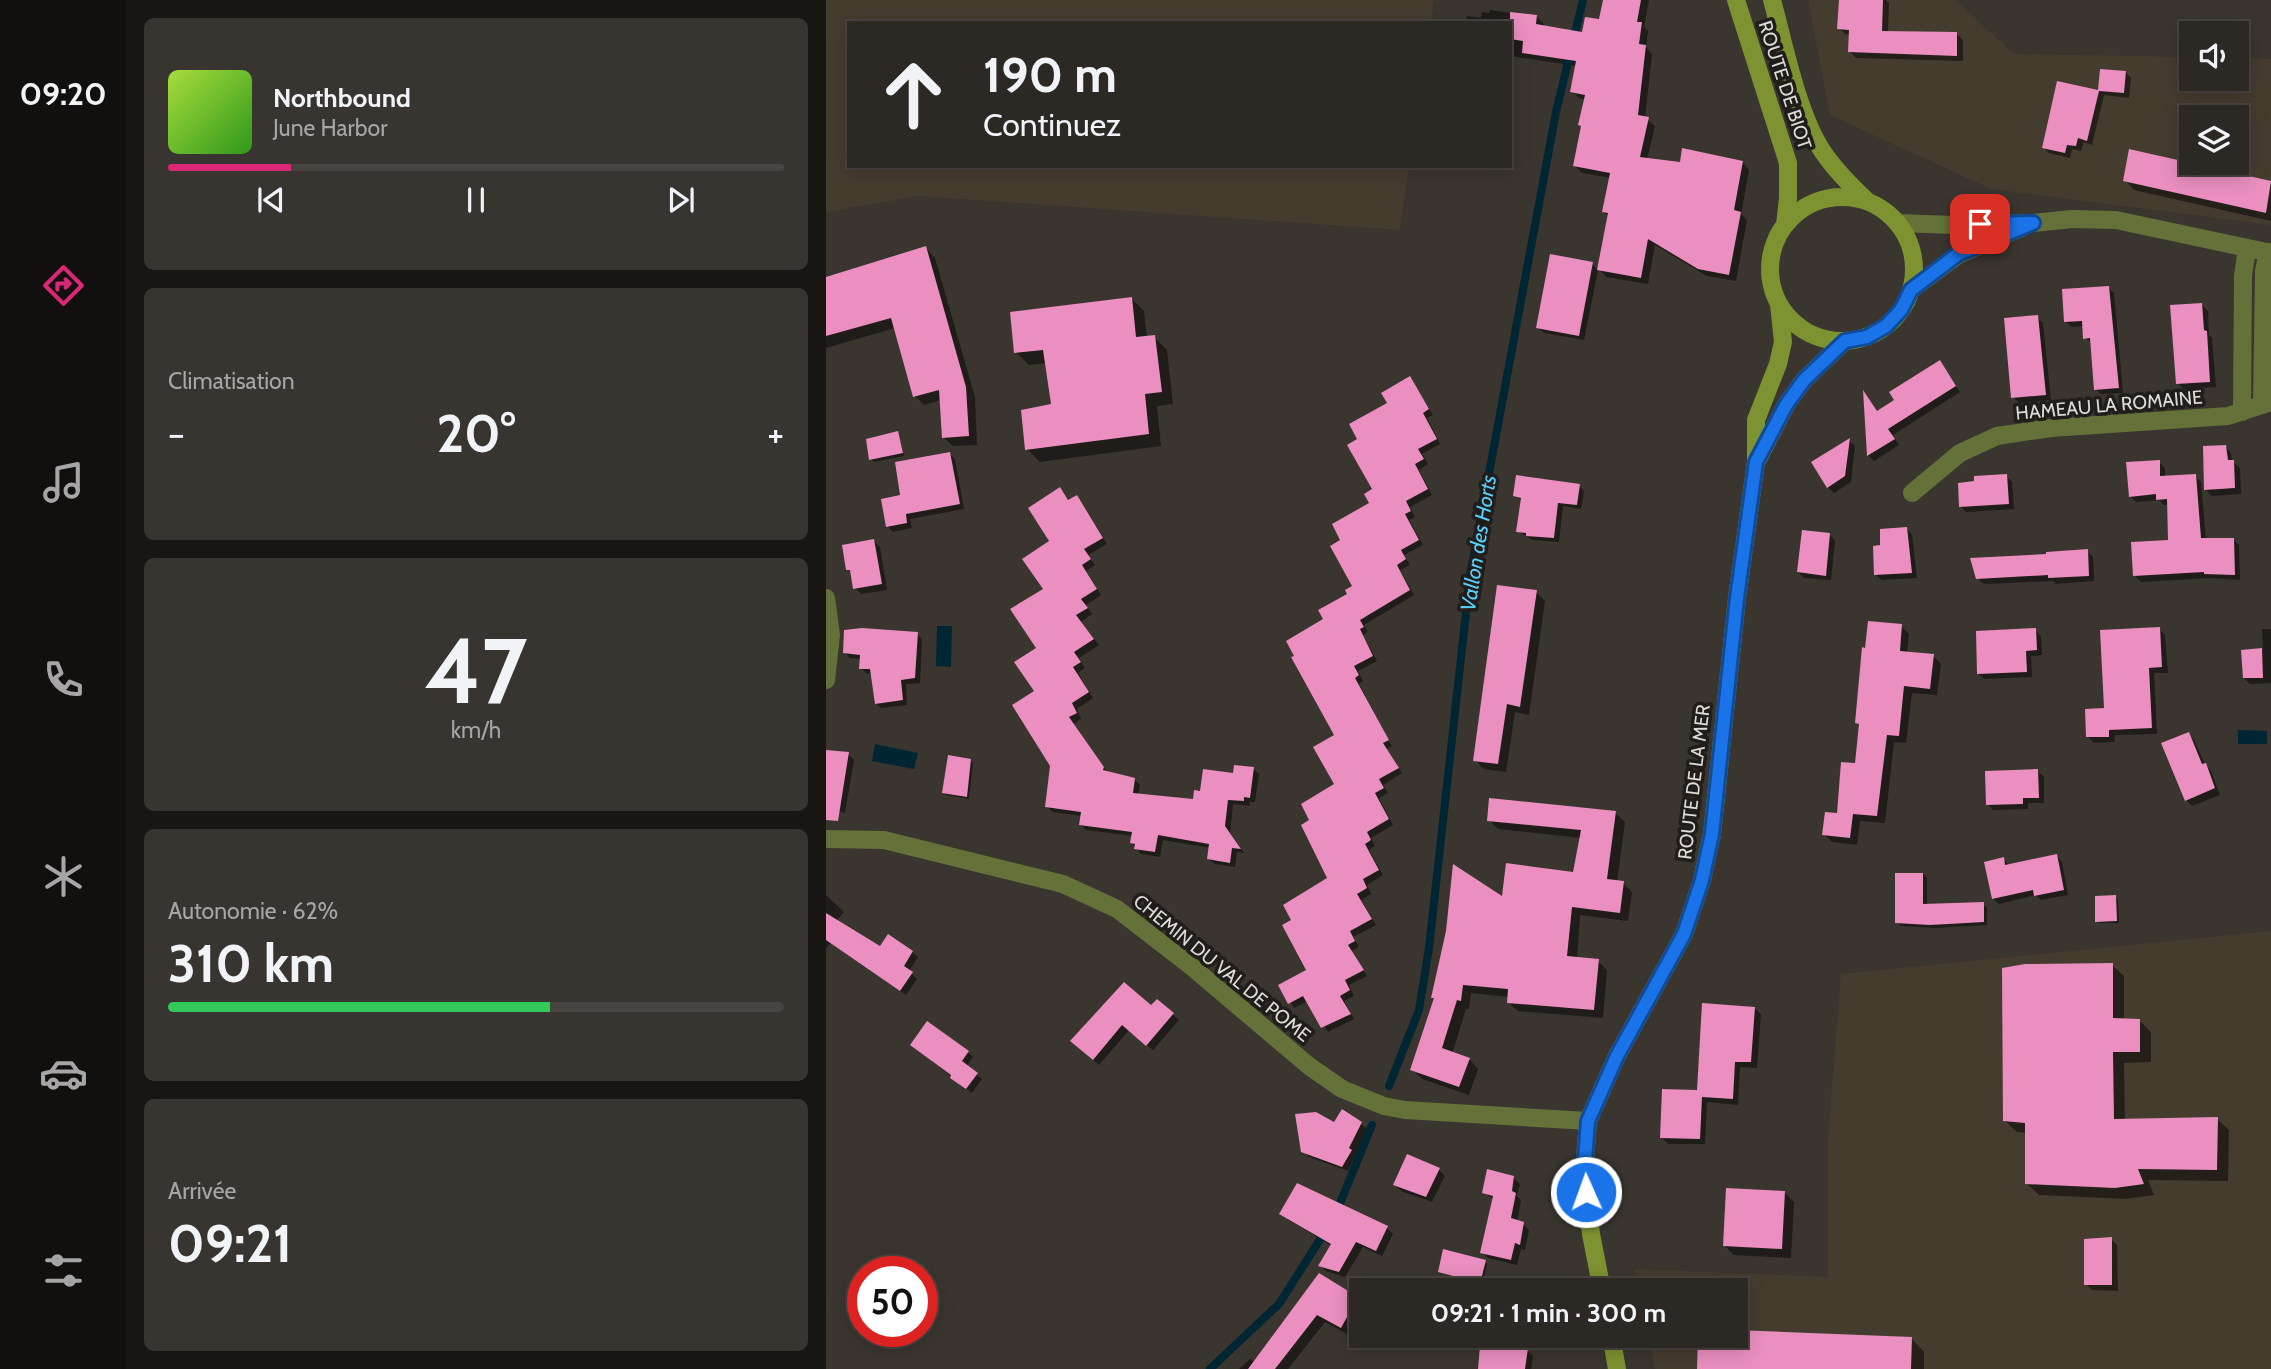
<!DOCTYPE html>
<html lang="fr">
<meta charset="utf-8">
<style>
:root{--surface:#2c2823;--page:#383430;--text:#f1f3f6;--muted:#a6a6a6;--line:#484441;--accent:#db2777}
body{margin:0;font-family:Cabin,sans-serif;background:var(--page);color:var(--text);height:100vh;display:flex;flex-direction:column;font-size:26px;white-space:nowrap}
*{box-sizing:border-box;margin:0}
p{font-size:23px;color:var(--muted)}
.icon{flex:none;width:38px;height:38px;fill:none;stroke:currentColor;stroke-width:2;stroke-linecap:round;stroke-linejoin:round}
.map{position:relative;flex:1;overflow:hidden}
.details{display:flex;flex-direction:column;gap:18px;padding:18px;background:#181613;width:700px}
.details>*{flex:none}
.hud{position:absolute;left:21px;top:21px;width:665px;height:147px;border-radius:0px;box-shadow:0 4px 18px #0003,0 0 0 2px var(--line);background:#2c2823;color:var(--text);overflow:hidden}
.buttons{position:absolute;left:1353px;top:21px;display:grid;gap:14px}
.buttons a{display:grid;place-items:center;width:70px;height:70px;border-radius:0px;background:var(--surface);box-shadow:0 4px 18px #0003,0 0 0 2px var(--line);font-size:35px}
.speed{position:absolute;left:21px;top:1256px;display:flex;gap:14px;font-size:35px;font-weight:700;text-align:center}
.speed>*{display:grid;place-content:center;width:91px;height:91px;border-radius:50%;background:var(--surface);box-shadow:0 4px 18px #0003,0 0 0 2px var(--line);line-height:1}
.speed .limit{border:10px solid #d22;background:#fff;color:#111}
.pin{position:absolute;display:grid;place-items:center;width:60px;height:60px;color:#fff;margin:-30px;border-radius:14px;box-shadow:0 4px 10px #0006}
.me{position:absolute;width:77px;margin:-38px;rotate:358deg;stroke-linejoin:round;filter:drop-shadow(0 0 5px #0008)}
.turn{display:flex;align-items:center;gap:24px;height:147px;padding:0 21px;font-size:32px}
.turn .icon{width:91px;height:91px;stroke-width:2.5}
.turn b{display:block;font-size:49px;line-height:60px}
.big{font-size:52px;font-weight:700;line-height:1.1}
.details .tile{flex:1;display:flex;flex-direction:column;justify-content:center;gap:10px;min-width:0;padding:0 24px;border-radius:10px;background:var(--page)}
.details .dial{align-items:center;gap:0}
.dial b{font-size:91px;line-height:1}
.song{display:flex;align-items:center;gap:21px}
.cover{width:84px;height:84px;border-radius:10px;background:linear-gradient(135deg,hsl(80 70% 55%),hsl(110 70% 35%))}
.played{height:7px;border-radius:4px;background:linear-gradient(90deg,var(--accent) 20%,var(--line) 20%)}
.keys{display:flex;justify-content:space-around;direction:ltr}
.heat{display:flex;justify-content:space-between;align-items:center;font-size:38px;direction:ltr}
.charge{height:10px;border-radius:5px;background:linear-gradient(90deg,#34c759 62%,var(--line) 0)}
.trip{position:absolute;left:523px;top:1278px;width:399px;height:70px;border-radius:0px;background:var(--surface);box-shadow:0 4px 18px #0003,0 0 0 2px var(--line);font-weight:700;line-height:70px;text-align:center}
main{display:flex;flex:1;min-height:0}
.dock{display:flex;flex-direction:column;width:126px;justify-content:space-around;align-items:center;background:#12100e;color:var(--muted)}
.dock .icon{width:49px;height:49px}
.dock .selected{color:var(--accent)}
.dock b{font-size:32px;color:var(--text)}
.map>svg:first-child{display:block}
.built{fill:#453c30;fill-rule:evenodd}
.water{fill:#002533}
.shadow{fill:#0007}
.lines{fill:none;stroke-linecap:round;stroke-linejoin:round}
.stream{stroke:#002533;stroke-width:8}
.building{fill:#ea8fbf}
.minor{stroke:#647239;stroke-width:18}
.tertiary{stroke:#647239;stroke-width:18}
.secondary{stroke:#7d9231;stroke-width:18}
.route-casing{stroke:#114b97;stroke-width:18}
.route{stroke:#1a73e8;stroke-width:12}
.labels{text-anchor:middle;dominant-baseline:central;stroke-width:7;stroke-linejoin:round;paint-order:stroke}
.street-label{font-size:19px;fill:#dfdcd7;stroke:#201d1a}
.water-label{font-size:21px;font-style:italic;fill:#5ad0fe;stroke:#201d1a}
</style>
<main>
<nav class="dock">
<b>09:20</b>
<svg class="icon selected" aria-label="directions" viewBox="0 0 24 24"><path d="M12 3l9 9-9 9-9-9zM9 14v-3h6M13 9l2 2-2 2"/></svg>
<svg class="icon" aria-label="music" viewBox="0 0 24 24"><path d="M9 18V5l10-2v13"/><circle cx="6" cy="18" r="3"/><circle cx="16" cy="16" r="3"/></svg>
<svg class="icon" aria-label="phone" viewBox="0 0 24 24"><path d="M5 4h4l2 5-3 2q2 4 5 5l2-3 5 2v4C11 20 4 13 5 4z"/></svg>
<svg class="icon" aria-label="climate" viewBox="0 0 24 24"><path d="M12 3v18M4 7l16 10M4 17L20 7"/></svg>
<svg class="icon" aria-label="car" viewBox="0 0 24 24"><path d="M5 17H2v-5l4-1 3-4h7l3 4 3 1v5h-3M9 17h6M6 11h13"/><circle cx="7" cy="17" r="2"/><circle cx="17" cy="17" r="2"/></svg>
<svg class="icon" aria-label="filters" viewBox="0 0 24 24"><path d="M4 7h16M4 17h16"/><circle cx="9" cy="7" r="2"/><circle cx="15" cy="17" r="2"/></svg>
</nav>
<section class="details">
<div class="tile">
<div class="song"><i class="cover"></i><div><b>Northbound</b><p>June Harbor</p></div></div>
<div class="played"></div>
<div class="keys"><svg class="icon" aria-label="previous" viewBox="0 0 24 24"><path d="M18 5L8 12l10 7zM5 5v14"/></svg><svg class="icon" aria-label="pause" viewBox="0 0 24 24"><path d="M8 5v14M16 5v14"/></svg><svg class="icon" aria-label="next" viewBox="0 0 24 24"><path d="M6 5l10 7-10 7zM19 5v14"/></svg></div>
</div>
<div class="tile"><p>Climatisation</p>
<div class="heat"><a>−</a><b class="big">20°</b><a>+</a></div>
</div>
<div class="tile dial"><b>47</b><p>km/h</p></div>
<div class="tile"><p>Autonomie · 62%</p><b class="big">310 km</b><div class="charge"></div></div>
<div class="tile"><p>Arrivée</p><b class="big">09:21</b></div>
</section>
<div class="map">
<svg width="1445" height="1369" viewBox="0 0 1445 1369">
<rect width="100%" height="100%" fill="#3a352f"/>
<path class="built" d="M0,0H608L605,23H23V166H583L574,230L93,196L0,212Z
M982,0H1129L1188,54L1365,57V79H1410L1411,58L1445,59V225L1165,189L1004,115ZM1365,117H1410V163H1365Z
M1445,931V1369H829L822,1335H910V1290H812L808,1269L1002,1277V1140L1015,974Z"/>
<path class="water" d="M111,626H126L125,667L110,666Z
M1412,730L1441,731V744H1412Z
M49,744L92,753L88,769L46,761Z"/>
<path class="shadow" d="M778,0H823L818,27L822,31L820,47L826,54L819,118L829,126L821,159L855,164L916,162L923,170L915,214L921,220L910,281L881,276L829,245L822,284L780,277L773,269L783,216L778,212L785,178L756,173L749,166L760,100L753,98L746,91L751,66L684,56V23H640L641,16L655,18L656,12L663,13L664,10L711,17L718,24L717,27L757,34L775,21Z
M1015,0H1060L1063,3L1062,33L1131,34L1137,40V61L1030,58L1024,52L1025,35L1019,34L1013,28Z
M1276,71L1300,72L1305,78L1303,98L1278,95L1266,145L1258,142L1255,151L1246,149L1244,158L1223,153L1217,147L1232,84L1273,92Z
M1305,151L1445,183V221L1308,190L1299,180Z
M100,248L109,258L149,397L151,445L127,446L117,437L115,400L98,405L89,396L69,328L0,348V279Z
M766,264L772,270L758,340L718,333L712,328Z
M1283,288L1288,293L1297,393L1275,394L1269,389L1266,343L1259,338L1258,326L1246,327L1240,322Z
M305,298L318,311L321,338L328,337L341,350L347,404L331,406L335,446L214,462L201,449L227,406L221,363L203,365L190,352Z
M1376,305L1382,311L1383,335L1386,338L1390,387L1358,389L1352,383Z
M1211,317L1217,323L1225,400L1193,403L1187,397Z
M1114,362L1134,392L1067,435L1073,445L1048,461L1043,456L1039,394L1052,413L1071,401Z
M584,379L607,415L601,418L614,444L596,454L602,464L593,470L606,495L584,507L589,517L583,520L597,545L578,555L584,565L574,570L588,595L538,625L542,632L537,635L551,661L532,671L537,681L533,684L566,746L561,749L576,773L557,785L562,793L553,798L567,825L545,838L549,846L543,850L557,875L541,885L545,894L535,900L550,925L527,937L533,947L526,951L541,976L523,985L528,996L518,1001L528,1019L502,1032L482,1001L468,1008L454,985L482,971L467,921L504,879L510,785V736L500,620L529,587L516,540L546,504L548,490L533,440Z
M72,433L78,456L48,462L45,459Z
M1023,440L1029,446L1025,482L1008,493L1002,487Z
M1399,446L1405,453L1406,461L1414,468L1415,494L1386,496L1380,490Z
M123,453L129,459L138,509L84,519L86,528L67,532L62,527L76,496Z
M1333,462L1339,468V477L1369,476L1375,482L1380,540L1407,539L1413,545L1414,580L1384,578L1315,582L1309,576L1344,542L1343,505H1338L1333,500L1310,502L1304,496Z
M1180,476L1186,482L1188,509L1140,512L1134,506Z
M753,486L758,491L755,509L737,506L733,542L707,540L692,531L697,501L689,496Z
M233,489L244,502L250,497L256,503L281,544L262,555L269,565L260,571L275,595L260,605L266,614L255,622L273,645L253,658L259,668L252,673L267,698L251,709L255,719L248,724L282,773L308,779L314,785L312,796L368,801L376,793L408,775L427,769L433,774L429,802H424L423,806L407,804L404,833L418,853L411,852L409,867L389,864L383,859L385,848L337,840L334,857L315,854L306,843L307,836L260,830L255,825L256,816L227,812L221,807L226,766L211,691L212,648Z
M1081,529L1086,535L1091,578L1056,580L1050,575L1056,547Z
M1004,535L1009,541L1005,580L978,578L972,572Z
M48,541L54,547L61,590L35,594L29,588L26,573L22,569Z
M1261,551L1267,557L1268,581L1230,584L1227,581L1158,584L1151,578Z
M710,592L719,601L703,715L689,712L680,772L658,769L649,760Z
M1075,626L1083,634L1081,653L1107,656L1115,664L1111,695L1086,693L1080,743L1068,742L1059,823L1034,821L1031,845L1006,842L998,834L1012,815L1031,765L1034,726L1031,723Z
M1333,629L1339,635L1342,673H1328L1331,734L1289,735L1288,742L1268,743L1262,737Z
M1436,629H1445V683L1424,684L1418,678L1417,651L1437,650Z
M1209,630L1215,636L1216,655L1205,656L1206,677L1158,679L1153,674Z
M91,634L96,639L94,683L80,684L81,705L55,708L50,703L46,674L40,673L35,668L36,659L24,658L19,653Z
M1362,734L1368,740L1379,764L1385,771L1394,795L1366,806L1360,800Z
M22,754L28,760L19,813L0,808V761Z
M145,760L147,763L143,799L120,795L118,792Z
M1212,771L1218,777V803H1202V809L1167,810L1162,804Z
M789,813L799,822L791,882L797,883L806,892L802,921L754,915L751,959L772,961L781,970L777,1018L692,1011L682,1002L683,997L645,993L643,1009H640L626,1054L643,1059L652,1069L643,1095L596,1079L586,1069L610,1000L607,998L678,900L749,874L756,838L672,829L663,820Z
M1231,856L1236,862L1242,895L1215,900L1210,895L1173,904L1167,899L1177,859L1183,865Z
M1097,874L1101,878V906L1157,904L1161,908V925L1109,928L1075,926L1071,922Z
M0,895L18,912L10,921L54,949L86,952L92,957L83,971L91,979L80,995L5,943L0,948Z
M1290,897L1292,900L1293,923H1274L1271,921Z
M1286,965L1298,976V1020H1313L1325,1032V1062L1298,1063L1299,1120L1391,1119L1403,1130L1402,1181L1322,1180L1328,1195L1300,1199L1213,1195L1201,1184V1133L1191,1132L1179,1121Z
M331,1001L353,1020L327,1050L303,1030L273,1065L252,1047L325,1008Z
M928,1008L935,1014L931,1068L914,1067L912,1105L881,1102L879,1144H842L836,1138L873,1092Z
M86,1045L142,1052L147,1057L140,1067L156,1079L146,1093Z
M509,1124H535L541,1129L522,1171L483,1157L477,1151Z
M582,1156L613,1170L619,1176L606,1202L575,1191L569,1185Z
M687,1177L694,1184L691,1196L695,1200L691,1222L697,1224L703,1230L699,1250L695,1249L691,1265L662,1258L656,1252L667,1199L658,1192Z
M959,1193L968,1202L965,1258L908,1255L899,1246Z
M455,1213L561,1228L567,1234L556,1256L537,1247L519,1277L500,1271L494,1265L506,1246L461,1219Z
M1285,1239L1291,1245L1292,1291L1266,1290L1260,1284Z
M659,1262L661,1264L656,1289L634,1284L633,1278L614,1271Z
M493,1276L536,1303V1313L523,1335L499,1322L462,1369H413L424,1359L429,1362Z
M910,1332L1086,1339L1098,1352V1369H873L910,1335Z
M701,1350L707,1356L705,1369H654Z"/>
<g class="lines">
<path class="stream" d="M563,1086L593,1010L603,948L644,576L730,112L757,0
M510,1213L546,1125
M384,1369L453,1304L500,1230"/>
</g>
<path class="building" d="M777,0H815L811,22H816L813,44L820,45L812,115L823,117L814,157L854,162L856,148L917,161L908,210L915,212L903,275L872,269L822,239L815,278L771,270L782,213L776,212L784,173L747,166L755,126L752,125L759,95L744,92L750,61L696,53L697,41L684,39V12L711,15L710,24L756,32L759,17L773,19Z
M1013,0H1057L1056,31L1131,32V56L1022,52L1023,30L1011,29Z
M1274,69L1300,71L1298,93L1273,91L1261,141L1252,138L1250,146L1241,145L1239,153L1216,148L1231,81L1272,90Z
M1303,149L1445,181L1440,213L1297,181Z
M100,246L140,387L143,436L116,438L113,390L87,397L65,318L0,336V277Z
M724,254L767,262L753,336L710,328Z
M1283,286L1293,388L1268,390L1264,338L1257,339L1256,321L1238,322L1236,289Z
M306,297L310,337L329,335L336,392L319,394L323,434L199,450L195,410L225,404L217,350L188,353L184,312Z
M1376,303L1378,330L1381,331L1384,382L1350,384L1344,305Z
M1212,315L1220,395L1185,398L1178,318Z
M1114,360L1130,386L1062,429L1069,439L1041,456L1037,390L1051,411L1068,400L1063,392Z
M584,376L603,409L597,413L611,439L592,449L598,459L589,464L602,489L580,501L585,511L579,514L593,540L575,550L580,559L571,565L584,590L534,620L538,627L534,629L547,656L528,666L533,675L529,678L563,740L557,743L573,768L553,779L558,788L549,793L563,819L541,832L545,840L539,844L553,870L537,879L541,888L531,894L546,919L524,931L529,941L522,945L538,970L519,980L524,990L514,996L525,1014L495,1028L477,996L462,1004L452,985L480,970L456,925L465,920L457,905L501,878L475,825L483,820L475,804L508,784L487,747L508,735L465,657L468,656L460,641L497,619L492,610L521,594L519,590L526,586L504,546L514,540L506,524L543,503L538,494L546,489L521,445L531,439L523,424L561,403L555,393Z
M72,431L77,453L43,460L40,439Z
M1024,438L1019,476L1001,488L985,462Z
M1400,445L1402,460H1408L1409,488L1378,490L1377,446Z
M124,452L134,504L80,514L81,523L60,527L55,499L74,495L69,462Z
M1334,460V476L1370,474L1375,538H1408L1409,575L1378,574V572L1307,576L1305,542L1342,540L1341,499L1330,500V494L1303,497L1300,462Z
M1181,474L1183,504L1133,507L1132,483L1148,481V476Z
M690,475L754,484L751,505L732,503L728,538L700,536V533L690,532L695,498L687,496Z
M234,487L242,500L251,495L277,538L258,549L265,559L256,565L271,589L255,599L262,608L250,615L268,639L248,652L255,662L247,667L263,692L246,703L251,713L243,717L278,767L277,770L309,778L307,793L367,799L368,790L374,791L377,769L407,773L408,765L428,767L424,798L418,797V801L402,800L399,826L415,849L406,848L404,863L381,859L383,844L332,835L329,852L308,849L309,844L304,843L306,832L253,825L255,812L219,807L224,766L186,705L208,691L188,662L210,648L184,609L217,589L196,559L223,541L202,508Z
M1081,527L1086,573L1048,575L1047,546L1054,545V529Z
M976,530L1004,533L1000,576L971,572Z
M48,539L56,584L27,589L24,570H20L16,545Z
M1262,549L1263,576L1222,578V575L1150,579L1144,558L1220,554V552Z
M671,585L711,590L694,707L681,704L672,764L647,761Z
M1042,621L1076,624L1074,651L1108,654L1104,689L1078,686L1073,736L1061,735L1051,816L1027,814L1024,838L996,835L999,812L1011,813L1015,762L1029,763L1033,724L1029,723L1036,647L1039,648Z
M1334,627L1336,667L1323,668L1326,728L1283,730V737H1260L1259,709L1278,708L1274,630Z
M36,628L92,632L89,678L75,680L77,700L49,704L44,669H33L34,655L17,653L18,630Z
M1210,628L1211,650L1200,651L1201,672L1151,674L1150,631Z
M1436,648L1437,678H1417L1415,650Z
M1363,732L1376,764L1380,763L1389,788L1359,801L1335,743Z
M0,750L23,752L12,821L0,820Z
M122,755L145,759L141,797L116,793Z
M1212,769L1213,798H1197V804L1160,805L1159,771Z
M663,798L790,811L781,879L798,881L794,913L746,907L741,956L773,959L768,1010L681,1003L682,989L637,985L635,1001L631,1000L616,1048L644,1058L633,1087L584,1070L608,998H605L620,931L627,864L676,896L680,863L747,872L755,830L661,821Z
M1231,854L1238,890L1208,896L1207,890L1166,899L1158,862L1178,857L1179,865Z
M1069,873H1097V904L1158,902V922L1104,925L1069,923Z
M1290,895L1291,921L1269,922V896Z
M0,913L54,946L62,934L87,951L78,966L87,972L74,991L0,940Z
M1287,963V1018L1314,1019V1052H1287L1288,1119L1392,1117L1391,1170L1312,1169L1318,1184L1289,1188L1199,1184V1123L1177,1121L1176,968L1199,964Z
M298,982L325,1005L331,999L348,1013L320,1046L296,1025L267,1060L244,1041Z
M876,1003L929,1007L925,1062H909L907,1099L876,1097L874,1139L834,1138L836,1089L871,1090Z
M101,1021L143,1051L136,1061L152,1073L140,1089L124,1078L125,1075L84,1045Z
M516,1109L536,1122L523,1148L526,1150L516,1167L475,1152L469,1114L490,1112L508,1122Z
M581,1154L614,1168L600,1197L567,1185Z
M661,1169L688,1176L686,1191L690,1193L685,1218L698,1222L694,1245L689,1243L685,1260L654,1253L667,1196L656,1193Z
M471,1183L562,1226L550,1251L530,1242L513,1272L492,1266L505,1244L453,1214Z
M900,1188L959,1191L956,1249L897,1246Z
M1286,1237V1285H1258V1239Z
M617,1249L660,1260L653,1288L630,1282L631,1277L612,1272Z
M493,1273L532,1297L515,1328L491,1315L449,1369H422Z
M910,1330L1086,1337L1085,1369H871L872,1335H910Z
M662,1344L702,1348L699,1369H652L654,1346L662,1347Z"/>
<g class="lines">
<path class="minor" d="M1436,405L1438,271L1442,252
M1416,412L1417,276L1421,248
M1086,493L1134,453L1171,436L1225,428L1402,416L1445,402
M0,598L5,635L0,680
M0,839L58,840L237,884L291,909L366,967L483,1066L516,1089L558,1106L579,1110L762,1121"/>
<path class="tertiary" d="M1072,223L1127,225L1207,223L1246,219L1290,220L1445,253
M1085,290L1132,255L1197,227"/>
<path class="secondary" d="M910,0L962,163V198L959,225
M946,0C958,44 971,111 995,149C1007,168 1024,185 1041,201
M944 269a72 72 0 1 1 144 0a72 72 0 1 1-144 0Z
M932,459L960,405L978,380L1019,341
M776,1290L765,1234L758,1172L762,1121L791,1056L858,934L876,880L886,834L911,598L930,462V420L952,364L957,342L953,304
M785,1335L791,1369"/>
</g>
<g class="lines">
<defs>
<path id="route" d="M760,1192L758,1172L762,1121L791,1056L858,934L876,880L886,834L911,598L930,462L960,405L978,380L1019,341L1041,337L1060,326L1075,310L1085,290L1132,254L1207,223L1154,224"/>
</defs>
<use href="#route" class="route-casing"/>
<use href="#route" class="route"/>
</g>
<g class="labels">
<g class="street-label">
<text transform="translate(959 85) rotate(72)">ROUTE DE BIOT</text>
<text transform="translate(1283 405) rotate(-5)">HAMEAU LA ROMAINE</text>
<text transform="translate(868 782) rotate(-83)">ROUTE DE LA MER</text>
<text transform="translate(396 968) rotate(39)">CHEMIN DU VAL DE POME</text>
</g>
<g class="water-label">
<text transform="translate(652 543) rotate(-81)">Vallon des Horts</text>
</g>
</g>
</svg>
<div class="buttons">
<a><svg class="icon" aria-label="sound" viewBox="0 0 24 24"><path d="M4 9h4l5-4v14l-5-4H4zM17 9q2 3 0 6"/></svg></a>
<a><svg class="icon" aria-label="layers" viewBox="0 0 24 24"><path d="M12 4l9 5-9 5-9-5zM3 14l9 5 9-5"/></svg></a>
</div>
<div class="speed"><div class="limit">50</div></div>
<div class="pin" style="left:1154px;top:224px;background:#d93025"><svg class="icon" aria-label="arrive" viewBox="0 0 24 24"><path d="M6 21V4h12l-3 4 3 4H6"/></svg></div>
<svg class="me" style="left:760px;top:1192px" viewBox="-20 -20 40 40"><circle r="17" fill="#1a73e8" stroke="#fff" stroke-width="3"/><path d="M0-11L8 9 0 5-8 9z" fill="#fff"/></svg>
<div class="trip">09:21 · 1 min · 300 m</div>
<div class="hud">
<div class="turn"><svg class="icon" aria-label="ahead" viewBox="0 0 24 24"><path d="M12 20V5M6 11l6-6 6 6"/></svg><div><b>190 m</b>Continuez</div></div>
</div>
</div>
</main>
